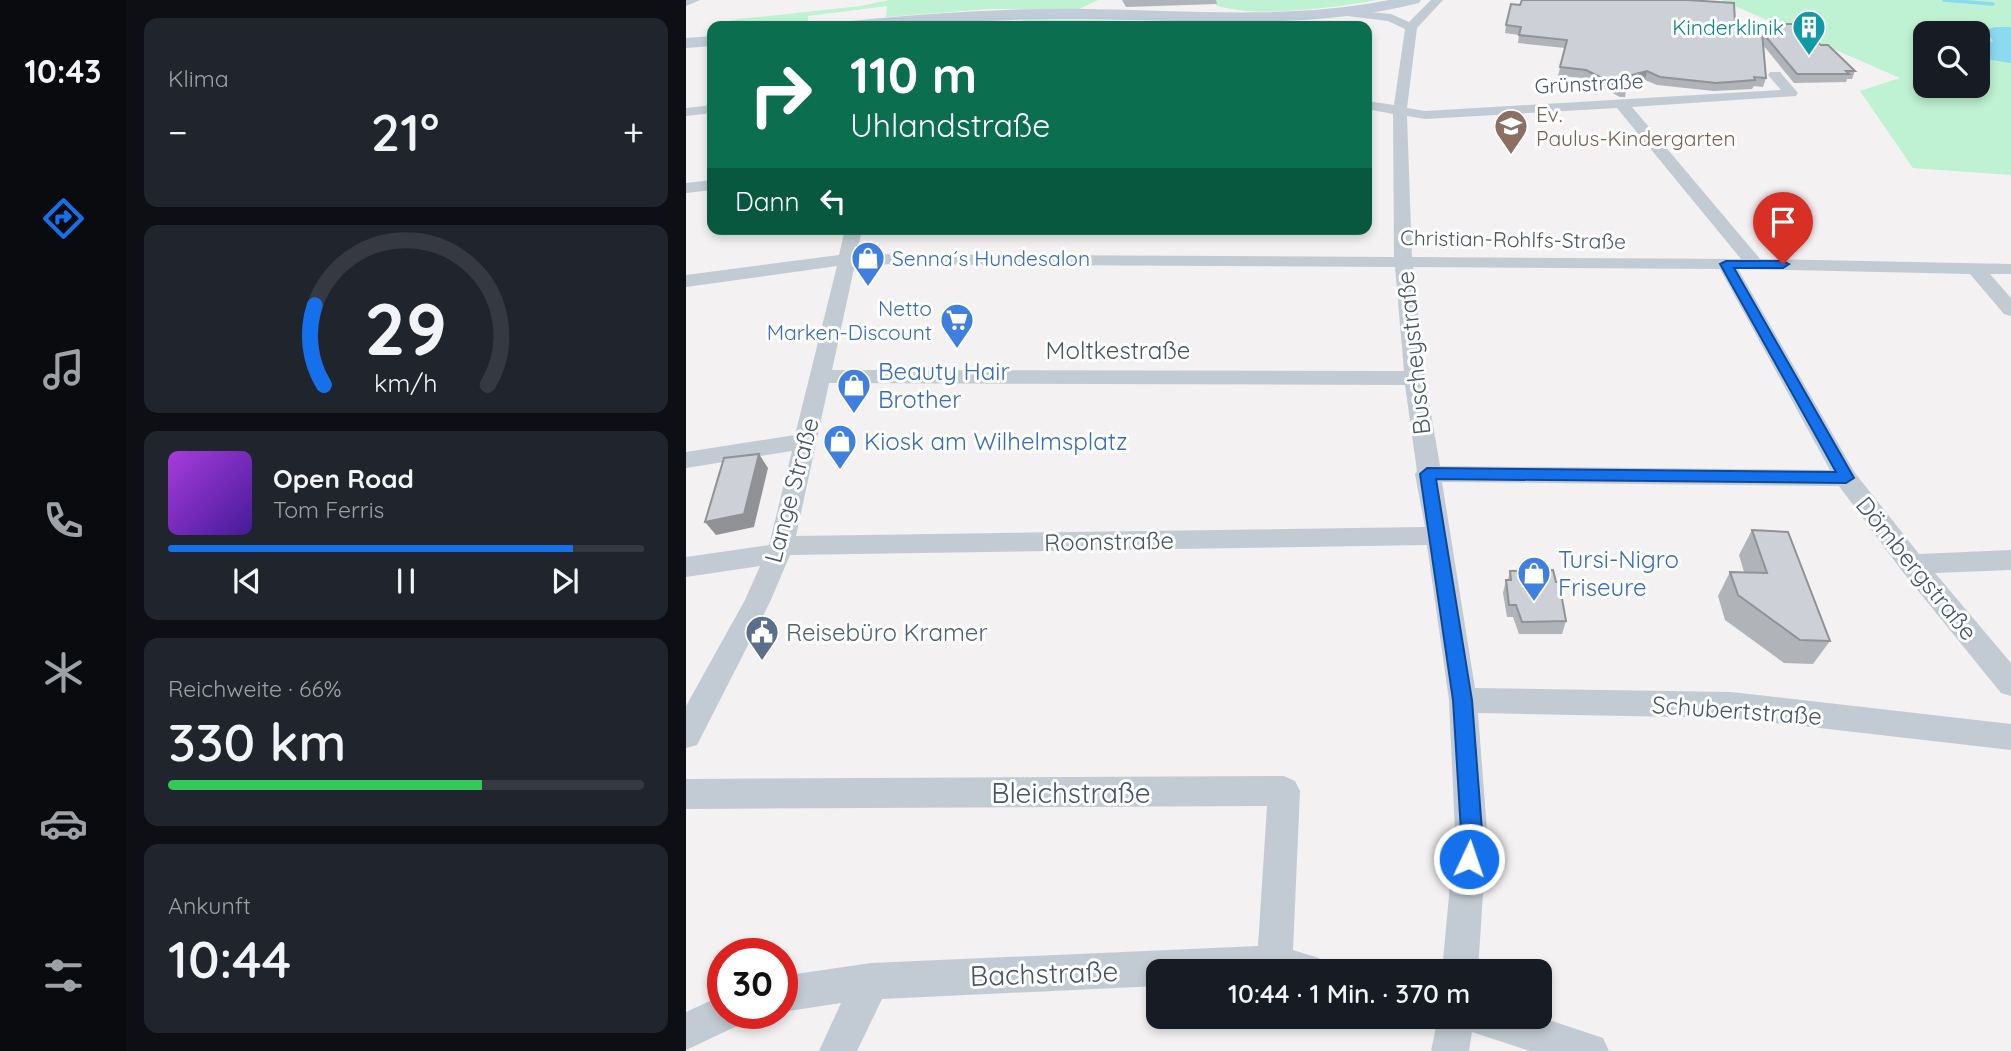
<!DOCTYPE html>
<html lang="de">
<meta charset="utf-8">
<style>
:root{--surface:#171b24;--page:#20242c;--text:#f1f3f6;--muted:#9ea1a6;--line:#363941;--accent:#1471eb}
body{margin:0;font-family:Quicksand,sans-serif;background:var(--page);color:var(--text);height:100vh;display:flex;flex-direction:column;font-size:26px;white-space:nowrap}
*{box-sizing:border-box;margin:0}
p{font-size:23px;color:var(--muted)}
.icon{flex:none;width:38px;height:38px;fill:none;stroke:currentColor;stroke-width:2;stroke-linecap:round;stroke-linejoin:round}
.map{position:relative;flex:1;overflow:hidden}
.sheet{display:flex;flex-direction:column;gap:18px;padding:18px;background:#0d0f14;width:560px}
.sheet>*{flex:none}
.guide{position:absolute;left:21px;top:21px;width:665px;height:214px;border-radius:14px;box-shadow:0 4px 10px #0003;background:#0b6e4f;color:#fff;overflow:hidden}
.controls{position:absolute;left:1227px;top:21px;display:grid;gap:14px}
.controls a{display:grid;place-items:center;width:77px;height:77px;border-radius:14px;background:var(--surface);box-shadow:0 4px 10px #0003;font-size:35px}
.speed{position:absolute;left:21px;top:938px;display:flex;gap:14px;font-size:35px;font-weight:700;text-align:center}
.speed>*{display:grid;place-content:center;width:91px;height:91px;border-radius:50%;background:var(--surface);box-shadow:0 4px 10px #0003;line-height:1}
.speed .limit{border:10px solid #d22;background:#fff;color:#111}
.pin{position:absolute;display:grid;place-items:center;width:60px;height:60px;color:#fff;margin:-72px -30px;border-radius:50% 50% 50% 0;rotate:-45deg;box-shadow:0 0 7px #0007}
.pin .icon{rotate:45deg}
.me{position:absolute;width:77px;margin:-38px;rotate:3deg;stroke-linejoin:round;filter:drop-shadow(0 0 5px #0008)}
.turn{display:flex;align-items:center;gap:24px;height:147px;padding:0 28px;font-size:32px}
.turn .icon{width:91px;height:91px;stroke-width:2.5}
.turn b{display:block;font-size:49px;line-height:60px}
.then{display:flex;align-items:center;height:66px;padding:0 28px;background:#0003;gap:14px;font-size:26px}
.big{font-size:52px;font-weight:600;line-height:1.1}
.sheet .card{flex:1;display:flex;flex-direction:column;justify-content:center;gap:10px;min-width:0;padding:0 24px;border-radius:14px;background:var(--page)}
.sheet .dial{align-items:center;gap:0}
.dial svg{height:182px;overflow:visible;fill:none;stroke:var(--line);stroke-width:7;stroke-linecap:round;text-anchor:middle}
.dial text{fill:var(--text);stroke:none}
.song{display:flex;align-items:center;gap:21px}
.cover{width:84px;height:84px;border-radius:10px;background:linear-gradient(135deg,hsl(280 70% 55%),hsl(260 70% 35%))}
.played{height:7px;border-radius:4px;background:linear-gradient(90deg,var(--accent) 85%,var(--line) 85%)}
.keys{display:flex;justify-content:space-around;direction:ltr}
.heat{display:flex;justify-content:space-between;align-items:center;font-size:38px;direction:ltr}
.charge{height:10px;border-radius:5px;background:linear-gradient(90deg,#34c759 66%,var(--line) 0)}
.trip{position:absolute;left:460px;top:959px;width:406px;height:70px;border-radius:14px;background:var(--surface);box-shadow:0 4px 10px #0003;font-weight:600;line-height:70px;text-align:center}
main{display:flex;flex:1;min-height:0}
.dock{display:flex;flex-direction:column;width:126px;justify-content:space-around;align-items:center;background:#090b0e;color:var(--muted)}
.dock .icon{width:49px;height:49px}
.dock .current{color:var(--accent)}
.dock b{font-size:32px;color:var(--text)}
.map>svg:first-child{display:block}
.green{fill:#bff1d3;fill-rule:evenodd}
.water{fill:#8bdaef}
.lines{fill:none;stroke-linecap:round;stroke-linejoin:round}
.stream{stroke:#8bdaef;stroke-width:3.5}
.street{fill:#c2cbd3;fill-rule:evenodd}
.secondary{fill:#c2ccd8;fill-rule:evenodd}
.wall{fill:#b0b3b8}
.shaded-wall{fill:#909296}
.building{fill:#cdd0d6;stroke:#909296;stroke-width:2}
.route{fill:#1471eb;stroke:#0d4999;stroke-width:2}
.labels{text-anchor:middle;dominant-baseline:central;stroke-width:6;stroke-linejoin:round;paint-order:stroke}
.far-culture-label{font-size:21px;fill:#0d838f;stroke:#fff;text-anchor:end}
.far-street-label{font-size:21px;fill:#48545f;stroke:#fff}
.far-education-label{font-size:21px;fill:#785e54;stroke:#fff;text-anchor:start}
.far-shop-label{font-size:21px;fill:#366cbe;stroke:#fff;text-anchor:start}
.street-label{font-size:24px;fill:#48545f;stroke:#fff}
.shop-label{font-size:24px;fill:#366cbe;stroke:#fff;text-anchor:start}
.service-label{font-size:24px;fill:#4e5e75;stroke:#fff;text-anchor:start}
.near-street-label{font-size:28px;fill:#48545f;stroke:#fff}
</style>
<main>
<nav class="dock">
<b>10:43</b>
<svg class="icon current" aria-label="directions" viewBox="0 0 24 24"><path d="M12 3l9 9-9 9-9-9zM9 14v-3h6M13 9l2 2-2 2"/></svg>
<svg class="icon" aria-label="music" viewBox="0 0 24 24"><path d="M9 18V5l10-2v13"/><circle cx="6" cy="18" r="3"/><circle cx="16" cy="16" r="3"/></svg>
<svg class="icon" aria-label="phone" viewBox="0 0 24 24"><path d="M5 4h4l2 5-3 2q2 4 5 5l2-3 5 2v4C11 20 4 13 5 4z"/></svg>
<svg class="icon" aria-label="climate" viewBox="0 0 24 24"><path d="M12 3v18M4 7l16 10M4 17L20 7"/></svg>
<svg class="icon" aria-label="car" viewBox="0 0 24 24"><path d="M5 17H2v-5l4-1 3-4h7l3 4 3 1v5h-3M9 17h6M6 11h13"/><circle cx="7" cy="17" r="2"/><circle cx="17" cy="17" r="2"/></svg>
<svg class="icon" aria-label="filters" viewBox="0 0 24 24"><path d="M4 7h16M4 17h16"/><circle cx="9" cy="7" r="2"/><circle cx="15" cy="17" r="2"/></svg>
</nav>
<section class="sheet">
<div class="card"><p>Klima</p>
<div class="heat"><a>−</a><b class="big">21°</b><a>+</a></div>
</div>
<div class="card dial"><svg viewBox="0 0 100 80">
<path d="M14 69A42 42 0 1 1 86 69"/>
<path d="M14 69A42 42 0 0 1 10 34" stroke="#1471eb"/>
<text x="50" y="56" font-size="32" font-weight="700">29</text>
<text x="50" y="72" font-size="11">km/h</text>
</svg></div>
<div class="card">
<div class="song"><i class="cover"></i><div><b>Open Road</b><p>Tom Ferris</p></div></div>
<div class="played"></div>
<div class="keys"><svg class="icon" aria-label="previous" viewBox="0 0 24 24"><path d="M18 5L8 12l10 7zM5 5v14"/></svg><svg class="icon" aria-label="pause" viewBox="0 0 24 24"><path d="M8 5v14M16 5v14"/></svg><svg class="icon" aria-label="next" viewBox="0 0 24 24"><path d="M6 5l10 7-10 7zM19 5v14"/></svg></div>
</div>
<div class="card"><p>Reichweite · 66%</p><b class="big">330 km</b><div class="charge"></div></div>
<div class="card"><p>Ankunft</p><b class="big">10:44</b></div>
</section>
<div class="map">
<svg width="1325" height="1051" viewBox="0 0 1325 1051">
<rect width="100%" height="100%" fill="#f3f1f1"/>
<path class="green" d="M203,0H412L393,9H303L200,17L201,6L122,16V26H45V20L175,6Z
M530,0H692C652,7 567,19 530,5Z
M1035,0H1325V175L1227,168L1174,91L1214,78ZM1239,33H1292V86H1239Z
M338,19L517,22L515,26H333Z"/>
<path class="water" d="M1309,27H1325V63L1292,58V46L1307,41L1299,30Z"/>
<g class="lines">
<path class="stream" d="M1258,0L1307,4"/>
<path class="street" d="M0,0H14L0,6Z
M745,0H757L731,28L721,108L739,111L1095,90L1082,75L1084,72H1094L1112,93L1110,96L946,107L1074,259L1325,264V274H1304L1325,298V316L1318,314L1284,274L1052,269L1169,473L1233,554L1325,550V570L1249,573L1325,663V696L1315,693L1216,571L1153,486L756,482L789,688L1045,692L1325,724V750L1045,718L792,713L801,831L792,971H756L769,831L763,700L741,545L104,555L84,602L11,745L0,748V706L59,600L74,566L0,577V557L83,545L106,451L0,468V452L109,435L151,266L0,287V275L153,255L159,229H176L171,254L708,257L707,114L681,109V101L708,105L719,29L702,21L653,15L647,12L653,9L705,14L723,22ZM931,108L1055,259L726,257L721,116L739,119ZM169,264L709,267L718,371L146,370ZM727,267L1034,269L1144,470L754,466L739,378ZM143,383L719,385L731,471L729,474L739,527L110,536Z
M26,105V113L0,116V108Z
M26,180V190L0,193V183Z
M598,776L609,781L614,791L607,950L633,958L638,971H472V986L196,999L171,1051H133L155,1003L96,1012V976L185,963L572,946L581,806L0,809V779Z
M37,995V1013H56L51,1026L0,1050V1012Z
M752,1017H854L917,1038L923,1051H844L786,1032L783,1051H745Z"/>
<path class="secondary" d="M703,0H735L733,3C613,33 490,18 368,19C298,19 227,29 156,26L165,21C243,13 321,8 399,9C500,10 603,20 703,0Z
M26,36V46L0,48V38Z"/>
</g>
<path class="wall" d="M436,0H530L531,4L440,7Z
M834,5L1049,24L1135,45L1169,71L1166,79H1161L1160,82L1108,83L1077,45L1080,78L1077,87L1068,86L1066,89L1028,91L971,85L959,80L941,85L939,97H934L898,78L872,76L879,48L832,43L833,35L819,33L820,25Z
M1066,530L1144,641L1127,664L1098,663L1039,620L1032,596L1044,572H1058L1053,555Z
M824,571L880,621L876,634H833L827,617H821L817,593L820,580H822Z"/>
<path class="shaded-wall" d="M961,71L959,80L940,85L942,76Z
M73,454L82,468L68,527L30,535L19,522Z"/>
<path class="building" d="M836,0H1002L1048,3L1049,24H1109L1135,45H1142L1169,71H1160L1163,74H1111L1076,32L1080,78L1068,77L1069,80L1030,83L974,77L961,71L942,76L941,88H936L900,70L874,67L881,40L833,35L835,27L820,25L825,4L834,5Z
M73,454L58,514L19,522L38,458Z
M1066,530L1102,532L1144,641L1114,640L1052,595L1044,572L1081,573Z
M867,570L870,582H873L880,621L836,622L830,605H823L820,580H825L824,571Z"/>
<path class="route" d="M1040,261H1097L1103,264L1097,268H1048L1168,478L1160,483L750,479L786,700L796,831L790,866L783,870L775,866L772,859L775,831L767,700L734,474L741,468L1150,472L1034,264Z"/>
<defs>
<symbol id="building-pin" viewBox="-11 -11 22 30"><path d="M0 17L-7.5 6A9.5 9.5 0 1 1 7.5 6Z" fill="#0f9aa8" stroke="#fff"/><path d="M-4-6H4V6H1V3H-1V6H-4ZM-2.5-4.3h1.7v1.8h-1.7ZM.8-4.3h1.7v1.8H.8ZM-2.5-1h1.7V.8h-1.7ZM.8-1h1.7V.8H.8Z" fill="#fff"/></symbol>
<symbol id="school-pin" viewBox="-11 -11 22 30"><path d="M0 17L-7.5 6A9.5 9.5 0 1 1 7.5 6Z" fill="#8d6e63" stroke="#fff"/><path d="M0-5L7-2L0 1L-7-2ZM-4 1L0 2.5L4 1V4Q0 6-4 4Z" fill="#fff"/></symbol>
<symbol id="shop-pin" viewBox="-11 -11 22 30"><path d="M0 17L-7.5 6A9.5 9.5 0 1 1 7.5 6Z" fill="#3f7fe0" stroke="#fff"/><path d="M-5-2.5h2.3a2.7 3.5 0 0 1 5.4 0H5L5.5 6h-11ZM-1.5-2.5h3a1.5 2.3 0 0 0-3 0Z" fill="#fff"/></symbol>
<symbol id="supermarket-pin" viewBox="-11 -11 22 30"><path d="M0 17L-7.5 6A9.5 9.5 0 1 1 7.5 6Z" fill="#3f7fe0" stroke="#fff"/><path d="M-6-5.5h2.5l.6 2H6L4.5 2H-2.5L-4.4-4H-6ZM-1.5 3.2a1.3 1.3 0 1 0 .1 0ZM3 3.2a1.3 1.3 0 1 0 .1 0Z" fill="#fff"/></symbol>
<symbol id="civic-pin" viewBox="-11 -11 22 30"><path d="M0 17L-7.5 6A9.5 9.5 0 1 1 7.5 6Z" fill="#5c6f8a" stroke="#fff"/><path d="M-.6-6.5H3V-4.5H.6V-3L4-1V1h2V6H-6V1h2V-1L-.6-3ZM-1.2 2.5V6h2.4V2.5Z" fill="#fff"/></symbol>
</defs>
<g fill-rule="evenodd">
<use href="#building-pin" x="1104" y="8" width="38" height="52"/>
<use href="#school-pin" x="806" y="107" width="38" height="52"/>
<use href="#shop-pin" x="163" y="239" width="38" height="52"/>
<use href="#supermarket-pin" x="252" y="301" width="38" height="52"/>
<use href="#shop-pin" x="149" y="366" width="38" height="52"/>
<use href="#shop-pin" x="135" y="422" width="38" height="52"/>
<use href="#shop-pin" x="829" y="554" width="38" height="52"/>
<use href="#civic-pin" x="57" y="613" width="38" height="52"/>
</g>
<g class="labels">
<g class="far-culture-label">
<text x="1098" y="27">Kinderklinik</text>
</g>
<g class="far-street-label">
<text transform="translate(903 83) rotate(-3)">Grünstraße</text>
<text transform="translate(827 239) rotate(1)">Christian-Rohlfs-Straße</text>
</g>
<g class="far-education-label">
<text x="850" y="114">Ev.<tspan x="850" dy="24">Paulus-Kindergarten</tspan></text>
</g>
<g class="far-shop-label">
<text x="206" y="258">Senna´s Hundesalon</text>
<text x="246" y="308" text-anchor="end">Netto<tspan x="246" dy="24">Marken-Discount</tspan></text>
</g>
<g class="street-label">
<text x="432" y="350">Moltkestraße</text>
<text transform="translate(727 353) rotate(-96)">Buscheystraße</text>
<text transform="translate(105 490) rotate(-75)">Lange Straße</text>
<text transform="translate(423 541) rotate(-1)">Roonstraße</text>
<text transform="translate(1231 568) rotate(51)">Dömbergstraße</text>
<text transform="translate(1051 710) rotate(4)">Schubertstraße</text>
</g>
<g class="shop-label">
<text x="192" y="371">Beauty Hair<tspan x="192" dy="28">Brother</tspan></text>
<text x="178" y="441">Kiosk am Wilhelmsplatz</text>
<text x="872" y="559">Tursi-Nigro<tspan x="872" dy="28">Friseure</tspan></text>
</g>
<g class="service-label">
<text x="100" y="632">Reisebüro Kramer</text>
</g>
<g class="near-street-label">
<text x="385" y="792">Bleichstraße</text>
<text transform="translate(358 973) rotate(-2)">Bachstraße</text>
</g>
</g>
</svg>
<div class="controls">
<a><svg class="icon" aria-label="search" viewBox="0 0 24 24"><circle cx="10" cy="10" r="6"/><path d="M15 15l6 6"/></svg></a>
</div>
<div class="speed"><div class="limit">30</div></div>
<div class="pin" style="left:1097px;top:264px;background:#d93025"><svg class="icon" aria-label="arrive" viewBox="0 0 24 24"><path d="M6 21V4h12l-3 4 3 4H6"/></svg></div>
<svg class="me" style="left:783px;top:859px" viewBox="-20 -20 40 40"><circle r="17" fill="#1471eb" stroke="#fff" stroke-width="3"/><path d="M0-11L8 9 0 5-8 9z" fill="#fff"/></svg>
<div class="trip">10:44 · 1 Min. · 370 m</div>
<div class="guide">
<div class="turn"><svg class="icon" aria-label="right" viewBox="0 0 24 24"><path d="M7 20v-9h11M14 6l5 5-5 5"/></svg><div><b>110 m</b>Uhlandstraße</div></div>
<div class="then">Dann<svg class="icon" aria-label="left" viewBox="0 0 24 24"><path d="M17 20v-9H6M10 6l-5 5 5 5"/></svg></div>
</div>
</div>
</main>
